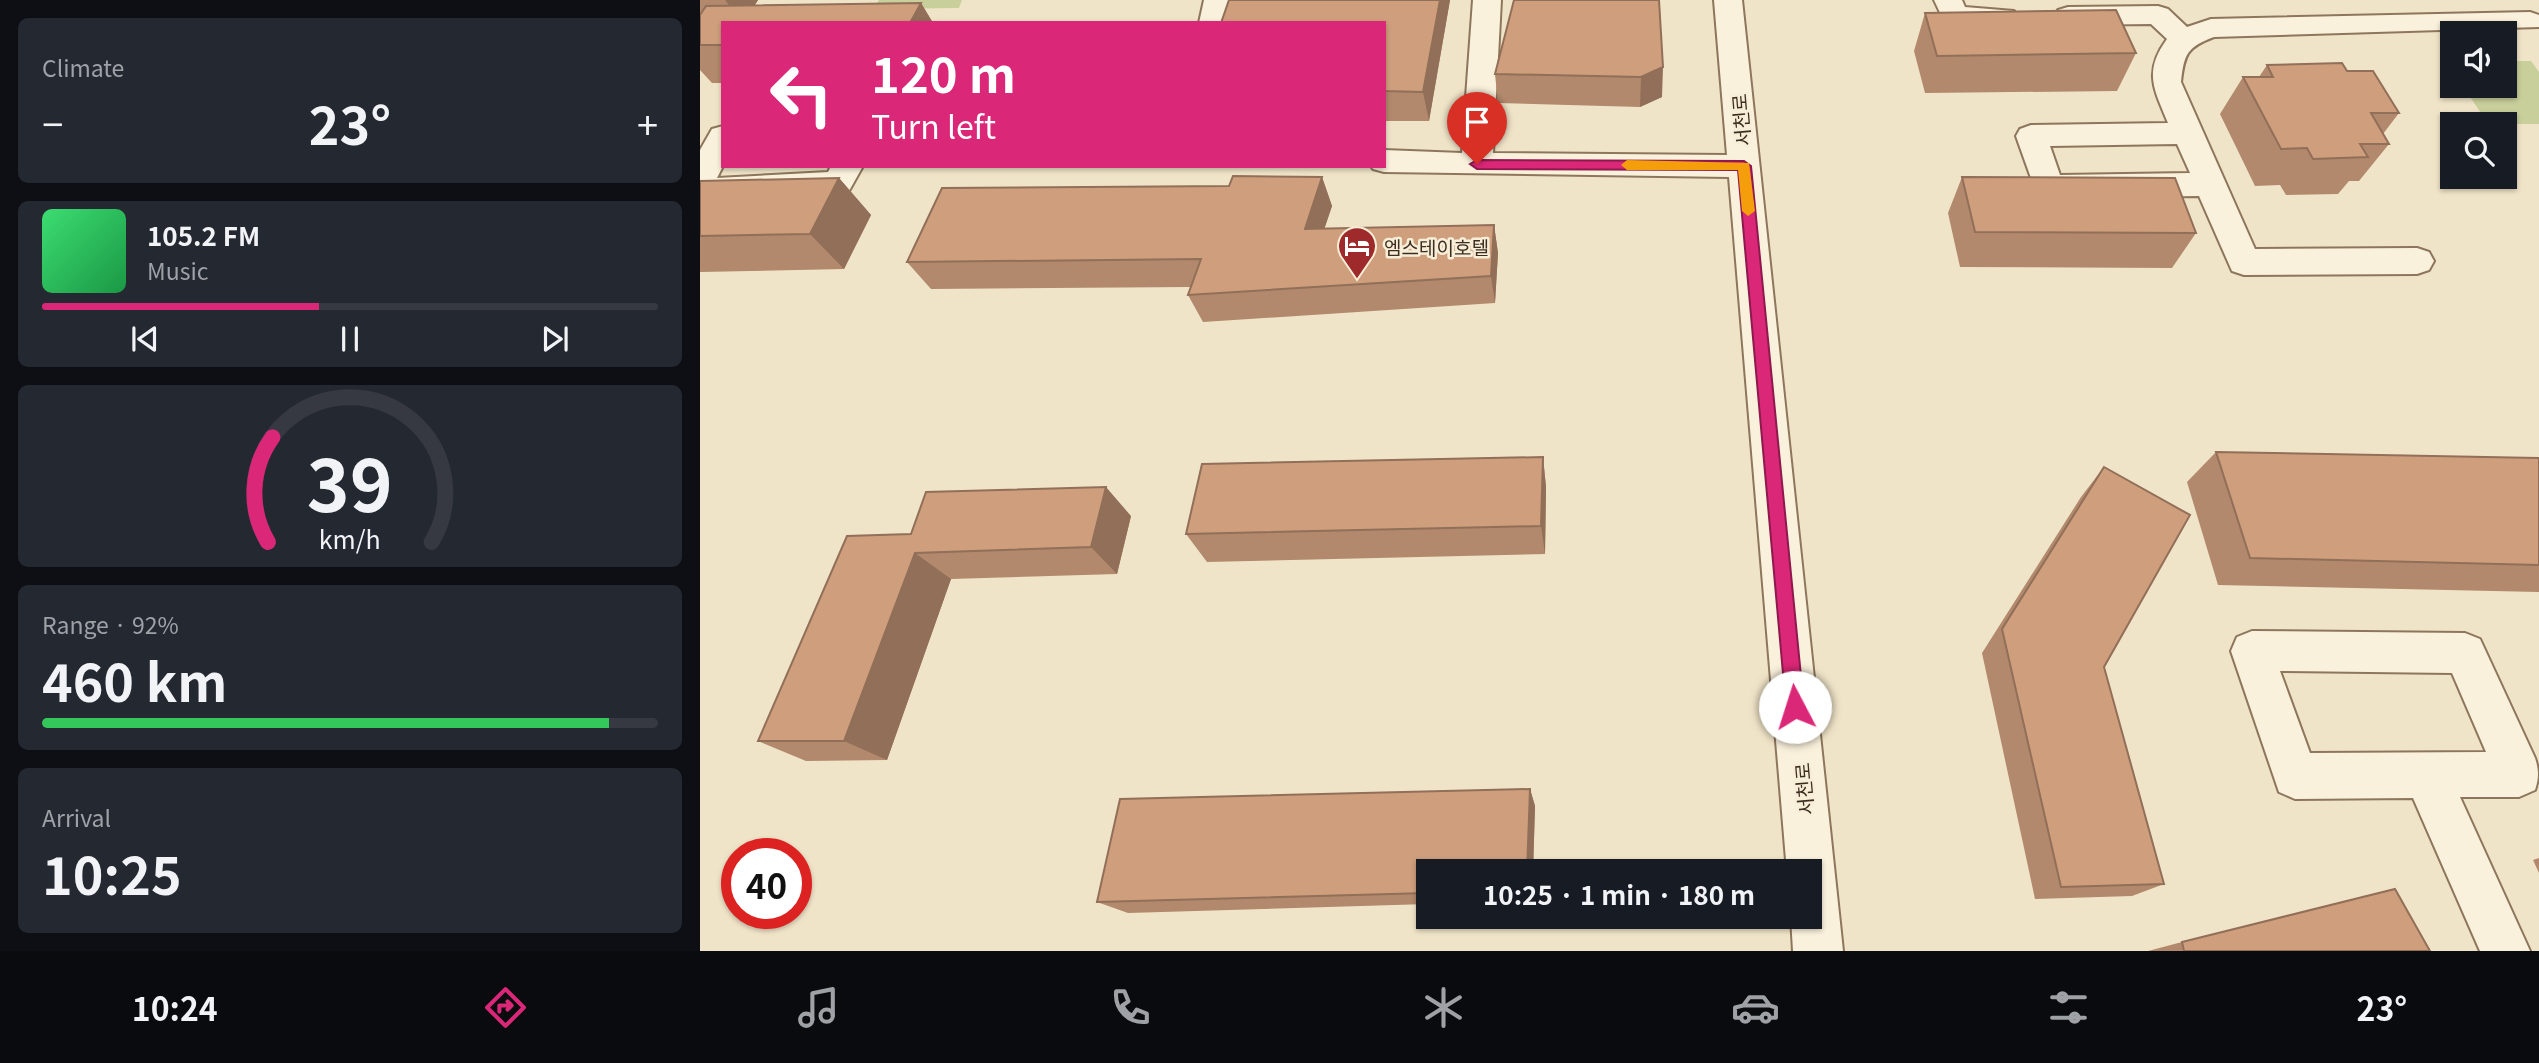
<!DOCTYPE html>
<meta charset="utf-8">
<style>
:root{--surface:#171b24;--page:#242831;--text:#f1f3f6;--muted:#9ea1a6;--line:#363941;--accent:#db2777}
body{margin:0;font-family:Georgia,"Noto Sans KR",serif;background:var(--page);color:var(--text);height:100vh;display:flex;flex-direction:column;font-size:26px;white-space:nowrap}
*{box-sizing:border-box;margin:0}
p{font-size:23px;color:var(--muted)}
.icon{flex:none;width:38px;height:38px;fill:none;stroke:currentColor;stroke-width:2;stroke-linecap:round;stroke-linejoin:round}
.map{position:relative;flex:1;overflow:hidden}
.drawer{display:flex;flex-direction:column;gap:18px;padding:18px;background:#0d0f14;width:700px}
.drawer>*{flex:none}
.top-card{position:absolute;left:21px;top:21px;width:665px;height:147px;border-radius:0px;box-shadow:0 2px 5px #0004;background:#db2777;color:#fff;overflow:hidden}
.tools{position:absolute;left:1740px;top:21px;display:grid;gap:14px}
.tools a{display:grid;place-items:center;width:77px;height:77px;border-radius:0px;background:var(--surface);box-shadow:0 2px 5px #0004;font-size:35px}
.speed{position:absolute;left:21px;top:838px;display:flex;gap:14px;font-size:35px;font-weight:700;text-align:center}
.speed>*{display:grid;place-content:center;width:91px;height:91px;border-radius:50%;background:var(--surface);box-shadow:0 2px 5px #0004;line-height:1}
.speed .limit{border:10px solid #d22;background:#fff;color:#111}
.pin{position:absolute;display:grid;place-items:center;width:60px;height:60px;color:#fff;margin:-72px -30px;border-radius:50% 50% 50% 0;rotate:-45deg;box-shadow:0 0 7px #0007}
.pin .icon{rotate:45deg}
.me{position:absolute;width:77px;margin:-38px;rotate:355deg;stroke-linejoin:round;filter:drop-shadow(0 0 5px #0008)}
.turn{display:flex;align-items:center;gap:24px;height:147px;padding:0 35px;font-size:32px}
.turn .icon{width:91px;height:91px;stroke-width:2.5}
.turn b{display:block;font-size:49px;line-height:60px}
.big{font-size:52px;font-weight:700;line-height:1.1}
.drawer .card{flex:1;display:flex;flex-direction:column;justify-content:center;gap:10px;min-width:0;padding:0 24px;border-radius:10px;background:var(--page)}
.drawer .dial{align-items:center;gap:0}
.dial svg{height:182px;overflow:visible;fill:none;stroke:var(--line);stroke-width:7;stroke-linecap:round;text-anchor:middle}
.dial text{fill:var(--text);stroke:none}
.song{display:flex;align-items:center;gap:21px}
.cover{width:84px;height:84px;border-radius:10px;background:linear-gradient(135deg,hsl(140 70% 55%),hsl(140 70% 35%))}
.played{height:7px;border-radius:4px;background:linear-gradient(90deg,var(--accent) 45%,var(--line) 45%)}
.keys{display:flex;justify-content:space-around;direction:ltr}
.heat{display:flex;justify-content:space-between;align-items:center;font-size:38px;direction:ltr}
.charge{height:10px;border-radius:5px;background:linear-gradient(90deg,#34c759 92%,var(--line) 0)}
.trip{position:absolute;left:716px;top:859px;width:406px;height:70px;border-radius:0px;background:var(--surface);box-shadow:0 2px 5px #0004;font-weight:700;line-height:70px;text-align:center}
.menu{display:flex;height:112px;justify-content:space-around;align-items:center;background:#090b0e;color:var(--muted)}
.menu .icon{width:49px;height:49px}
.menu .selected{color:var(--accent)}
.menu b{font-size:32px;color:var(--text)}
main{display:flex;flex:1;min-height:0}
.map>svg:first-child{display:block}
.green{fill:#c9cf9b}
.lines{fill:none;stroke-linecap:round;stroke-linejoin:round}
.minor-casing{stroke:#8d765c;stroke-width:4}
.minor{fill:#faf1dc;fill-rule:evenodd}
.wall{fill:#b2896c}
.shaded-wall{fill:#916f58}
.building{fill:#cf9f7d;stroke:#916f58;stroke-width:2}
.route{fill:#db2777;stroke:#8e194d;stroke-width:2}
.slow{fill:#f59e0b}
.labels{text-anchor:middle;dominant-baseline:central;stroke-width:5;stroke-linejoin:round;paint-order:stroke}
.street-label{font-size:19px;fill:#3d2e20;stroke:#f7eed8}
.poi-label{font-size:19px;fill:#3d2e20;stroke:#f7eed8;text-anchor:start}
</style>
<main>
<section class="drawer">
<div class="card"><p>Climate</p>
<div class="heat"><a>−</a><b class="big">23°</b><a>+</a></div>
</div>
<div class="card">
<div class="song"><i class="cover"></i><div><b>105.2 FM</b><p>Music</p></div></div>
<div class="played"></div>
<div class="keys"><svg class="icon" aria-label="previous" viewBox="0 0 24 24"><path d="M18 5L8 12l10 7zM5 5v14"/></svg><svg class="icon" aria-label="pause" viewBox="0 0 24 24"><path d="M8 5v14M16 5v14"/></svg><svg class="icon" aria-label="next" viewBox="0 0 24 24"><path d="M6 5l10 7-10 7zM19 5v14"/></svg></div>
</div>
<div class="card dial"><svg viewBox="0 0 100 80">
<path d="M14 69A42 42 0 1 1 86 69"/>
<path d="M14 69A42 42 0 0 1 16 23" stroke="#db2777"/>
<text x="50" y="56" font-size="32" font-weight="700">39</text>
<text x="50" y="72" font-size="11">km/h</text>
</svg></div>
<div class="card"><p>Range · 92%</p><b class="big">460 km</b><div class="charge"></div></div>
<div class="card"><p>Arrival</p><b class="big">10:25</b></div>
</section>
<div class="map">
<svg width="1839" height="951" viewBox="0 0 1839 951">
<rect width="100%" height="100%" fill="#f0e4c8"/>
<path class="green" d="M179,0H262L259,8L174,9Z
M1804,61H1831L1839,72V124H1788L1763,86H1804Z"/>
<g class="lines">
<defs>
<path id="minor" d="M504,0H532L527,23H499Z
M773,0H801L793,153L1027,155L1014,0H1042L1143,951H1093L1091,917H1110V872H1087L1029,177L684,172L673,169L671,166H684V150L762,153Z
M1234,0H1262L1265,7L1314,11L1318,17L1314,23C1293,29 1265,26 1244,21Z
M1458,6L1468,9L1487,27L1511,19L1830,12L1839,15V27L1514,37C1487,47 1484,54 1481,82L1555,249L1717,248L1729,252L1734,261L1729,270L1717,274L1544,275L1532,271L1499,196L1348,198L1337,195L1316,136L1320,129L1331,125L1468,123C1454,89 1443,72 1467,39L1451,24L1368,25L1358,22L1354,16L1358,10L1368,7ZM1477,144L1490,173L1360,175L1350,146Z
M23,126V166L17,178L128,172L131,166H163L149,191L138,194L0,201V150L12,129Z
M1552,631L1765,633L1780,639L1835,758C1839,770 1839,778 1835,790L1819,797H1760L1830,951H1780L1713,798L1595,799L1579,792L1531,651L1537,637ZM1580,671L1752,673L1786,752L1610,753Z"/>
</defs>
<use href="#minor" class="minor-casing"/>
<use href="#minor" class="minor"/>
</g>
<path class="wall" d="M0,0H58L55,5L221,3L233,23H23V83H12L0,70Z
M750,0L729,121H684V23Z
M959,0L962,97L940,107L798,103L795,74Z
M1225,13L1436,53L1417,91L1225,93L1214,51Z
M1567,65L1647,71L1699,113L1683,134L1689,144L1659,181H1649L1638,194L1586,195L1580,185L1555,186L1520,114L1543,77H1559Z
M622,177L632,206L624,229L794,225L798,253L795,303L503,322L488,295L491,287L231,289L207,262L529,186Z
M1262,177L1496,233L1472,268L1260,267L1248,213Z
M139,178L171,215L144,269L0,272V181Z
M1516,452L1839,458V592L1518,585L1487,482Z
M843,457L846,487L845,554L507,562L486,534Z
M1404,467V667L1464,884L1432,896L1335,899L1282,653L1381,497Z
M431,516L417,574L251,579L187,760L106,761L58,741L211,534Z
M830,789L835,806L833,872H728V904L428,913L397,902Z
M1839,858V873L1833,860Z
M1482,942L1730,951H1448Z"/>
<path class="shaded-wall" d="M25,0H58L43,23Z
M740,0H750L729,121L723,92Z
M221,3L233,23H210Z
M963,67L962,97L940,107L941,77Z
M622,177L632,206L615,257L605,229Z
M139,178L171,215L144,269L110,234Z
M794,225L798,253L795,303L791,276Z
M843,457L846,487L845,554L841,526Z
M406,487L431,516L417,574L391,547Z
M215,553L251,579L187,760L144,741Z
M830,789L835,806L833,872H827Z"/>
<path class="building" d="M529,0H740L723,92L684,91V23H521Z
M814,0H959L963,67L941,77L795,74Z
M221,3L210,23H23V45H0V15L6,6Z
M1416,10L1436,53L1237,56L1225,13Z
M1642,63L1647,71H1673L1699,113H1671L1689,144H1660L1668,157L1613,159L1607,148L1581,149L1543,77H1573L1567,65Z
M533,176L622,177L605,229L794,225L791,276L488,295L501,259L207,262L242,188L529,186Z
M1262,177L1475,178L1496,233L1275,232Z
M139,178L110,234L0,236V181Z
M1516,452L1839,458V565L1550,558Z
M843,457L841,526L486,534L502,464Z
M1404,467L1490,515L1404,667L1464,884L1361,887L1302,629Z
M406,487L391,547L215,553L144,741H58L147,536L211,534L226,492Z
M830,789L827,872H728V893L397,902L420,799Z
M1695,889L1730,951H1484L1482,942Z"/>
<path class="route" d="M777,160L1044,161L1051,166L1104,707L1102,714L1095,716L1089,714L1086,707L1038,170L777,169L770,164Z"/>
<path class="slow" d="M927,160L1049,163L1055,211L1048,216L1042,211L1038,170H927L921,165Z"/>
<defs>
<symbol id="hotel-pin" viewBox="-11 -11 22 30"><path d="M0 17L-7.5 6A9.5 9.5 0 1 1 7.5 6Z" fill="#9e2a2b" stroke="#f7eed8"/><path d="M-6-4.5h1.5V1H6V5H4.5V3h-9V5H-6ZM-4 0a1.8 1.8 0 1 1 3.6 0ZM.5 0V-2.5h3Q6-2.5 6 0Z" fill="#fff"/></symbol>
</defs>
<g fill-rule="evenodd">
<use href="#hotel-pin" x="635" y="224" width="44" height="60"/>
</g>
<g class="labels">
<g class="street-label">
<text transform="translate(1040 120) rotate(-95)">서천로</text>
<text transform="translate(1103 789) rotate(-95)">서천로</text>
</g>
<g class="poi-label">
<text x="684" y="246">엠스테이호텔</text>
</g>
</g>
</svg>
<div class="tools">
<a><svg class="icon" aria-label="sound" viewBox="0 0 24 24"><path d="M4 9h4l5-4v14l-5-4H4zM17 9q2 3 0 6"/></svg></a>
<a><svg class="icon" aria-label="search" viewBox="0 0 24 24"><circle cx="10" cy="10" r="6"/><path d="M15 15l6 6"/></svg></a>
</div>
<div class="speed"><div class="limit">40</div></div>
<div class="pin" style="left:777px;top:164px;background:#d93025"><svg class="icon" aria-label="arrive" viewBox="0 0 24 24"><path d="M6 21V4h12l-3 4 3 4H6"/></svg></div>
<svg class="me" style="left:1095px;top:707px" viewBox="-20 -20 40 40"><circle r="19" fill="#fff"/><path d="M0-13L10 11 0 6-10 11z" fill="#db2777"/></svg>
<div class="trip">10:25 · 1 min · 180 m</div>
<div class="top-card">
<div class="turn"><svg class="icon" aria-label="left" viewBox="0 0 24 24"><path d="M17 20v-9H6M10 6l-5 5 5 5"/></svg><div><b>120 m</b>Turn left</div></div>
</div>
</div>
</main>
<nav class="menu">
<b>10:24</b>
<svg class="icon selected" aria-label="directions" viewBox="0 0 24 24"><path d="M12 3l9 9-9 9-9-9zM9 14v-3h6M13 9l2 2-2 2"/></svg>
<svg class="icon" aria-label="music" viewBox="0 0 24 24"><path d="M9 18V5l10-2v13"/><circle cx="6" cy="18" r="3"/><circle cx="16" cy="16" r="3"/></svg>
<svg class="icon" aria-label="phone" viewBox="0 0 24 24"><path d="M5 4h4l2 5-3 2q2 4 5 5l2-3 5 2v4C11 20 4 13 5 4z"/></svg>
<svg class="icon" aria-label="climate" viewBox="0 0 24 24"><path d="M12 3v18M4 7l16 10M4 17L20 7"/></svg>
<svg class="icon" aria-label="car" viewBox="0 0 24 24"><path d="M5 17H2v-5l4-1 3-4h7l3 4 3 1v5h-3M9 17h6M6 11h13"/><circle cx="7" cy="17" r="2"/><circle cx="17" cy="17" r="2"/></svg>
<svg class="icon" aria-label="filters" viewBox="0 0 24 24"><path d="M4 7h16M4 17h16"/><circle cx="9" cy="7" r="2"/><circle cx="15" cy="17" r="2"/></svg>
<b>23°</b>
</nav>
